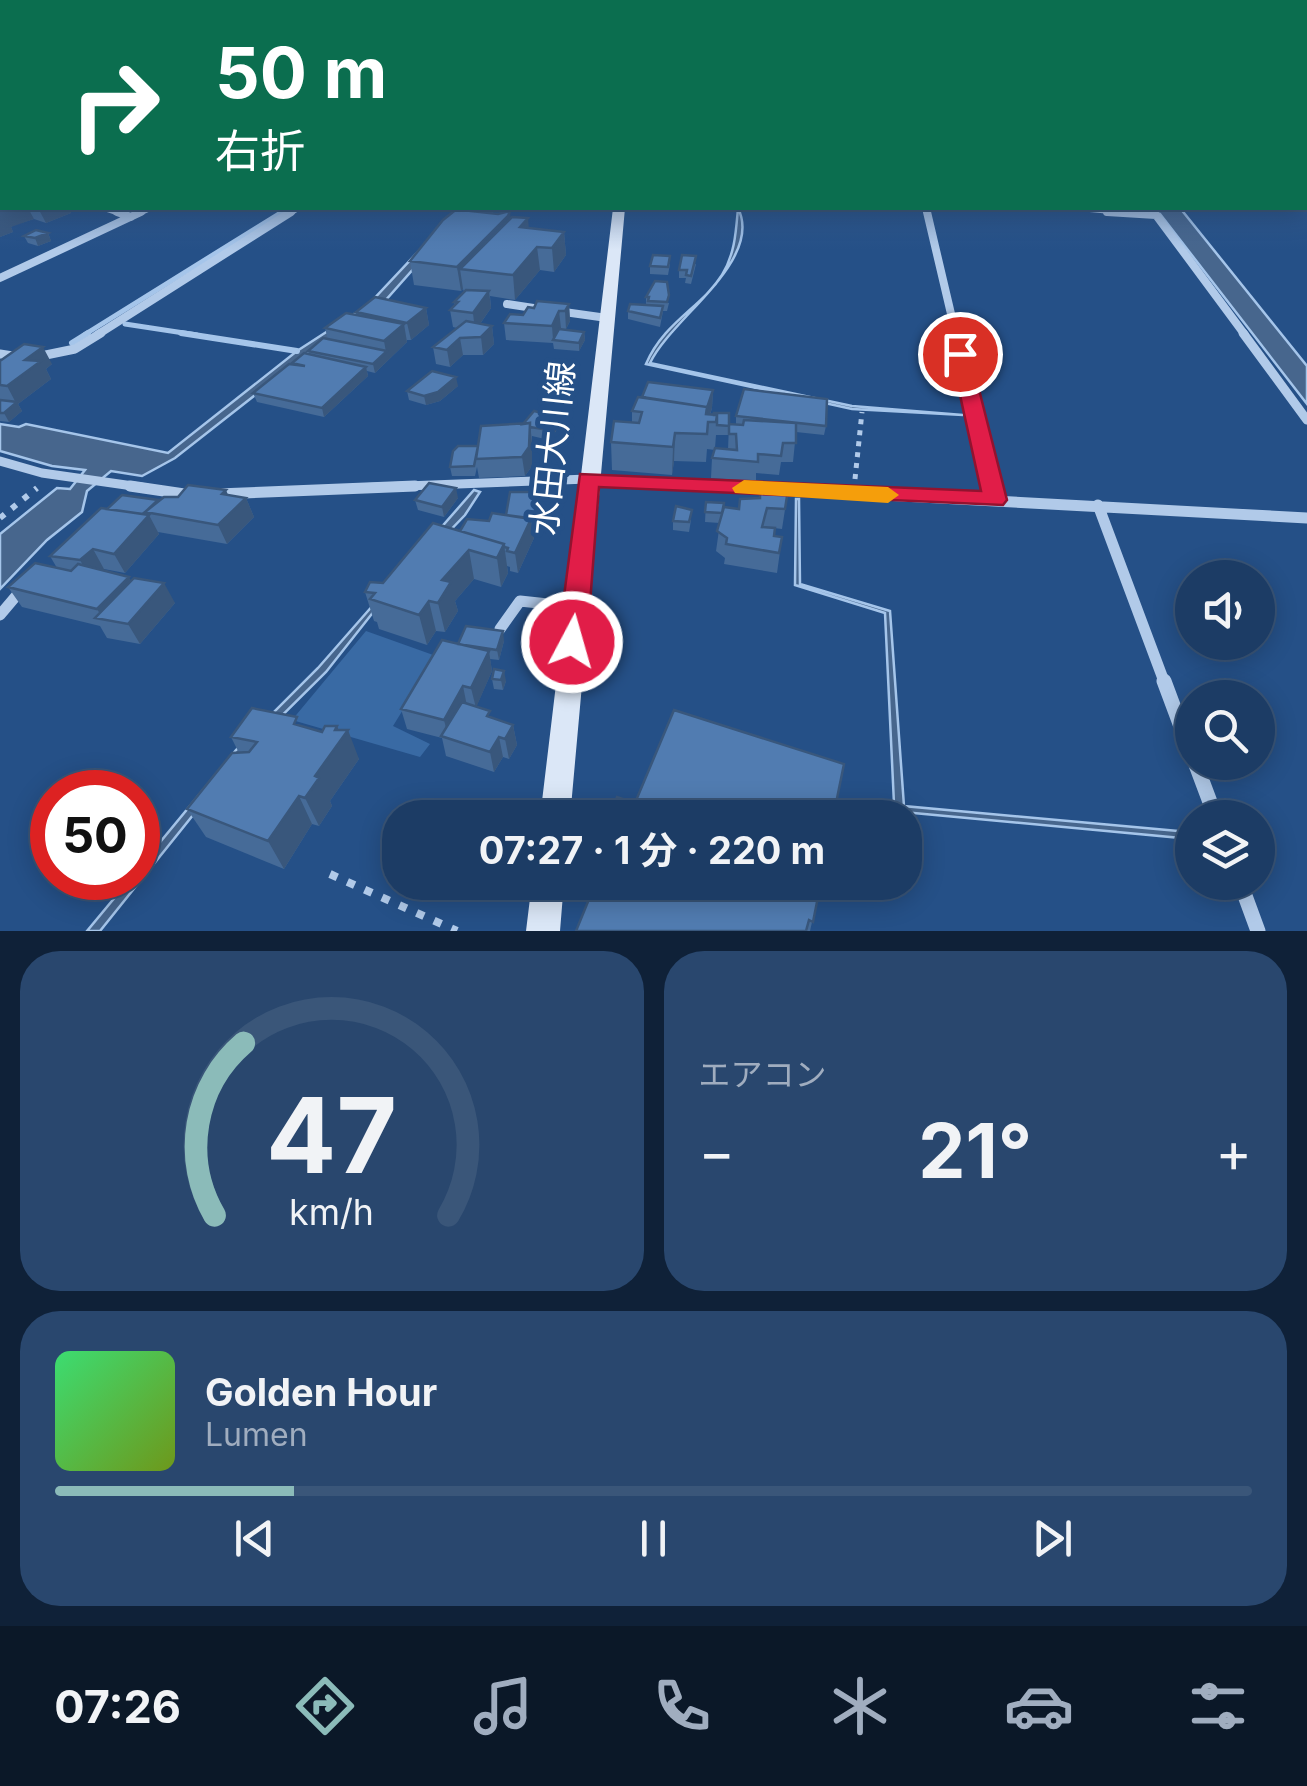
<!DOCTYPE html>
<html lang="ja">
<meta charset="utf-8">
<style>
:root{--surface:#1c3c65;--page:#29476e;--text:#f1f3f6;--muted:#a0adbf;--line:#3a5679;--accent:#8bbbb9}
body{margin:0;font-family:Inter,"Noto Sans JP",sans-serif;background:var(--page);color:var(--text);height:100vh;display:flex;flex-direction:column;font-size:38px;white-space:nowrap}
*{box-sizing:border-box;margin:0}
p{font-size:32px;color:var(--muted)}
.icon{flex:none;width:55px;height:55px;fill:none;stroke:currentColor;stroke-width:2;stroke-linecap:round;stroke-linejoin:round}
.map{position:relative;height:931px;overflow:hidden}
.sheet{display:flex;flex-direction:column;gap:20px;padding:20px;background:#0f2138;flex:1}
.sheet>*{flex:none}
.hud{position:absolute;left:0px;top:0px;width:1308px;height:210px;box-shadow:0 5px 25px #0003,0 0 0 2px var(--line);background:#0b6e4f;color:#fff;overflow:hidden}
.fabs{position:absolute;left:1175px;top:560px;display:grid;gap:20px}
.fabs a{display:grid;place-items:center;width:100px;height:100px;border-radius:50%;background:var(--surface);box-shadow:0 5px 25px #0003,0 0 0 2px var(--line);font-size:50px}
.speed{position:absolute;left:30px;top:770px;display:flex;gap:20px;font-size:50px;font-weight:700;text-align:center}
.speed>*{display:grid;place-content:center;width:130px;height:130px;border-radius:50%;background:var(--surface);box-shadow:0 5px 25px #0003,0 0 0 2px var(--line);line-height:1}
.speed .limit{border:15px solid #d22;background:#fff;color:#111}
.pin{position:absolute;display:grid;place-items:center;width:85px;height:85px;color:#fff;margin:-42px;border:5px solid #fff;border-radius:50%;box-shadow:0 2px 10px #0007}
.me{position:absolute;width:110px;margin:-55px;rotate:6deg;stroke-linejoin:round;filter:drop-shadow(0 0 8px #0008)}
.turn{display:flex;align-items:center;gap:35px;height:210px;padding:0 50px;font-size:45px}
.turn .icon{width:130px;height:130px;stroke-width:2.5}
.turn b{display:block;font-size:70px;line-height:85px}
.big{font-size:75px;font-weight:700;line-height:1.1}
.sheet .card{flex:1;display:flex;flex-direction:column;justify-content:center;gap:15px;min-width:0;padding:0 35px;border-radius:40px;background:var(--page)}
.sheet .dial{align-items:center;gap:0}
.dial svg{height:260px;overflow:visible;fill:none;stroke:var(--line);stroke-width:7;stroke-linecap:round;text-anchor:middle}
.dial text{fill:var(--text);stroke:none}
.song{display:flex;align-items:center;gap:30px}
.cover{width:120px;height:120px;border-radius:15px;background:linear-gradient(135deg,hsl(140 70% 55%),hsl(80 70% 35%))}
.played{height:10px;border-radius:5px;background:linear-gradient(90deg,var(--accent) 20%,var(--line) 20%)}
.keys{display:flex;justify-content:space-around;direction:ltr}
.heat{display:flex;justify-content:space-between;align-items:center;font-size:55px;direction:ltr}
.sheet .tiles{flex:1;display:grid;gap:20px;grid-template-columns:1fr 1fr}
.card:last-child{grid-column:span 2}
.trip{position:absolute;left:382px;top:800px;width:540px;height:100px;border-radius:40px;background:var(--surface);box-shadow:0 5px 25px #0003,0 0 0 2px var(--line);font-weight:700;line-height:100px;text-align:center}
.menu{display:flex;height:160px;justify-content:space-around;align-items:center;background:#0b1828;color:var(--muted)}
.menu .icon{width:70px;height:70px}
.menu .active{color:var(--accent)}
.menu b{font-size:45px;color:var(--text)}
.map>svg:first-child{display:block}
.green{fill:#396aa4}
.water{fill:#47668d;stroke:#a5c5ea;stroke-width:2.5}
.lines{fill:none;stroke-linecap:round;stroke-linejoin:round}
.stream-far2{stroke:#a5c5ea;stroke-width:4}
.stream-far1{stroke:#a5c5ea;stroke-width:5}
.stream{stroke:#a5c5ea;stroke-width:6}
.path-far2{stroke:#b1cae9;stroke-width:5;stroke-dasharray:5 6;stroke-linecap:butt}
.path-far1{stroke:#b1cae9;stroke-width:6;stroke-dasharray:6 9;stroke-linecap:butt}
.path{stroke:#b1cae9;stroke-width:8;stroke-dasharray:8 11;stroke-linecap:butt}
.minor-far4{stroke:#b1cae9;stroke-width:6}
.minor-far3{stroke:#b1cae9;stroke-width:8}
.minor-far2{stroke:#b1cae9;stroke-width:9}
.minor-far1{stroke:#b1cae9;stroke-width:11}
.minor{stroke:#b1cae9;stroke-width:15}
.secondary{fill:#dbe7f7;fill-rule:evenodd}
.wall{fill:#466b98}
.shaded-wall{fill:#39577c}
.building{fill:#517cb1;stroke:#39577c;stroke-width:2.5}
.route{fill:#e11d48;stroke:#92132f;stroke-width:2.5}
.slow{fill:#f59e0b}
.labels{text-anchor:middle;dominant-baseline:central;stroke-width:10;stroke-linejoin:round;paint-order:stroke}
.street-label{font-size:35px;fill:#fff;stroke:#255087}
</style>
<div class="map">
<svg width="1307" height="931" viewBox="0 0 1307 931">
<rect width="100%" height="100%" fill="#255087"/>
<path class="green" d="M366,631L436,656L393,726L430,744L420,757L292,720Z"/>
<path class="water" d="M486,208H500L463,222L439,240L384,302L315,348L175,458L142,476L111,471L87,491L82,512L47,540L0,589V534L57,488L70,489L85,470L52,466L0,451V424L19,427L26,424L168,453L297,351L368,305L431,238L458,219Z
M738,208C764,261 671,318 650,363L852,406L963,415L852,409L646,364C664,322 702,307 722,275C735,254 736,231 738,208Z
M1084,208H1180L1307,366V404L1160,214Z
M474,490L480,492L465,515L382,601L326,672L238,759L100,931H87L131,878H138V869L236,750L318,668Z
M796,499H799L800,584L890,611L904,806L1189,832L1192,835V842L1191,839L903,812L894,804L885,613L795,585Z"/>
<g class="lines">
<path class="stream-far2" d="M278,215L289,208"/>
<path class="stream-far1" d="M125,324L197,335
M84,335L282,212"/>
<path class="stream" d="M181,333L297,351
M72,343L88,333"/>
<path class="path-far2" d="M855,479L862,412"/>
<path class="path-far1" d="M0,518L37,488"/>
<path class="path" d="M330,874L457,931"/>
<path class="minor-far4" d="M104,208L125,215
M926,208L928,215
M1079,208L1154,215
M135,215L150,208
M287,215L298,208"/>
<path class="minor-far3" d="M117,212L131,217
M927,212L956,335
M1107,212L1156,215L1245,335
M0,278L141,212
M507,304L540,309
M557,311L607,318
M97,335L291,212"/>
<path class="minor-far2" d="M956,333L993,488
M1243,333L1307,420
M0,354L19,357
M36,357L75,349L101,333
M0,461L42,473L147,488
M354,488L588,479L763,488"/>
<path class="minor-far1" d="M130,486L191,495
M717,486L1307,518
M992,486L995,499
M218,494L415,486
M1098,505L1165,684
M0,615L22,589
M500,629L520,601L576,607"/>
<path class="minor" d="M1164,681L1192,756
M1195,762L1216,818
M1240,882L1258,931"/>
<path class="secondary" d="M613,208H625L570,818H540Z
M532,882H564L560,931H526Z"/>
</g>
<path class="wall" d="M0,161L2,162V208H69L71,213L46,223L34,219L14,225L11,227L13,232L0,237V187L2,186L0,182Z
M476,212L511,218L529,228L564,232L566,255L554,272L540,270L515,300L490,296L491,308L480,324L492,326L494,344L483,355H463L450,367L436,364L433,347L457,328L453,327L450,310L455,306L454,302L464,292L463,289L461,291L414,285L410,261Z
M48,233L51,241L38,246L28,243L24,236Z
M670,264L668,275L650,274V266Z
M696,264L691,284L685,283L686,278H679V270Z
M646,297L669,303L667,311H663L660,327L628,319V311L646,305Z
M569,304L570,321L566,329H560L584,332L585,340L579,351L554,349L553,343L506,340L504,323L523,315L534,308Z
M426,308L429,325L411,340H407V342L375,373L367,371L368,376L324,417L257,402L253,393L293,364L292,363L309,354L308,351L328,340L325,328L356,315V312Z
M0,361L52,364L46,369L51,379L18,404L22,411L9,422L0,421Z
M458,386L440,401L426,405L409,400L407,391Z
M713,390L712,408L710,415L729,413L728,435H716L715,448L728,450L729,424H736V416L826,426L824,435L796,432L793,462H781L779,475L756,473V481L711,478L712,458L715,450L707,449L706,462L674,461L672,475L612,470L611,442L632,423V411L642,397Z
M559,417L560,426L549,440L532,436V466L525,476L479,478L477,467L475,476H452L450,467L523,424Z
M788,490L782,529L774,528V536L782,537L777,573L724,564L725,558L716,551L720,523L705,522L706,502L723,511L739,509L759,498Z
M539,492L540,501L537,529H532L534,538L518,573L510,571V567L507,566L508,573L501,587L474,579L455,601L458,611L445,632L436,631L427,645L379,629L377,622L374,621L365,592L383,583L460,531L506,515Z
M228,495L246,498L254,517L227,544L158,532L159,534L125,573L104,569L103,570L131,581L175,603L140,644L107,638L100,626L22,607L8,587L57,568L50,556L107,509L178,497Z
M458,498L444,517L418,510L415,500Z
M691,520L689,532L673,530V521Z
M504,641L499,660L490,659L492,671L476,707L491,718L513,725L517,745L509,759L503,757L494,772L446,756L442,738L407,729L401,709L458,644Z
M492,679L506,681L503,690L494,689Z
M301,726L322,732L337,726L359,759L330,801L332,806L319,826L312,824L284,869L206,837L187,809L239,753L231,737Z
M821,882L810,931H576Z"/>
<path class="shaded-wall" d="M2,203V208H28L34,219L11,227L13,232L0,237V204Z
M38,208H69L71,213L46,223Z
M510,211L512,233L460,269L463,289L461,291L457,267Z
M528,218L530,241L520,227Z
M564,232L566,255L554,272L552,248Z
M48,233L51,241L38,246L35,238Z
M537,247L540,270L515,300L513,275Z
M489,291L491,308L475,331L473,313Z
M569,304L570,321L566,329L565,311Z
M426,308L429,325L411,340L407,323Z
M559,311L561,328L555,340H553L552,326Z
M404,324L407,342L375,373L373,364L386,352L384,341Z
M492,326L494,344L483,355L481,337Z
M584,332L585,340L579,351V343Z
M460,338L463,355L450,367L447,350Z
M43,347L52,364L46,369L51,379L18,404L22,411L9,422L4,413L16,403L7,386L25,360Z
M366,367L368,376L324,417L322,408Z
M456,377L458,386L440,401L426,405L424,396Z
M713,390L712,408L706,426L705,413Z
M559,417L560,426L549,440L548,430Z
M530,423L532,442V466L525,476L522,457Z
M675,433L674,461L672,475L673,447Z
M456,488L458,498L444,517L442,507Z
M226,490L234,509L246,498L254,517L227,544L218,525L222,494Z
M539,492L540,501L537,529L536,519Z
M158,500L163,509L145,512L148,517L149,515L159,534L125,573L114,554L140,518Z
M531,519L534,538L518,573L515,553Z
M504,544L508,573L501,587L497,558Z
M93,549L104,569L91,580L80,560Z
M469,550L474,579L455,601L458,611L445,632L438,603L442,580Z
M129,577L140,597L103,619L97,609Z
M164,583L175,603L140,644L128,624Z
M429,601L436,631L427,645L419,615Z
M503,631L504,641L499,660L497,650Z
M489,651L492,671L476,708L471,688Z
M504,671L506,681L503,690L501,680Z
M463,686L467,706L449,740L444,720Z
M513,725L517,745L509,759L505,739Z
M337,726L342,739L348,730L359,759L330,801L332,806L319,826L305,798Z
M499,737L503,757L494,772L490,752Z
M299,796L312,824L284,869L268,841Z"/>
<path class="building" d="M2,186V203L0,204V187Z
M458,208H474L471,211L498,214L510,211L508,216L457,267L410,261L443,220Z
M512,217L528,218L520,227L564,232L552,248L537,247L513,275L460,269Z
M36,230L48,233L35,238L24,236Z
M653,255L670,256L668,267L650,266Z
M682,255L696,256L691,276L686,275L687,270H679Z
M655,281L667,282L669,295L667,302L648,301L649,297H646Z
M466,290L489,291L473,313L450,310L458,302H454Z
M375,297L426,308L407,323L356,312Z
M537,301L569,304L565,311H559L552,326L504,323L510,314L523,315L528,307L534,308Z
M630,304L663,306L660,318L628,311Z
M346,313L404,324L384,341L325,328Z
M466,321L492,326L481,337L460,338L447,350L433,347Z
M559,329L584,332L579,343L553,340Z
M323,338L387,351L373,364L308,351Z
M24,344L43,347L25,360L41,361L7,386L0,385V361Z
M304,353L366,367L322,408L253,393L289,364L305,366L292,363Z
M432,371L456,377L438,392L424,396L407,391Z
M648,382L713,390L707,408V407L642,397Z
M744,389L827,399L826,426L736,416Z
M638,397L707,407L706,414L717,415L716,422H708L707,434L675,433L673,447L611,442L614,421L639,423L642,412L632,411Z
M0,400L17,402L4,413H0Z
M534,411L559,417L548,430L530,427V423L523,424Z
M714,413H729V426L717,425V415H714Z
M744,420L796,423V443H783L781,456L758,454V462L712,458L715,448L737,450L736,434H729V424L743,425Z
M530,423L529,447L522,457L476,459L481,426Z
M458,446H478L474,466L450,467L453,451Z
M429,483L456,488L442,507L415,500Z
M188,485L226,490L222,494L246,498L218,525L145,512L164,497H178Z
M760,488L788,490L785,509L767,508L762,527L775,528L774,536L782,537L779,553L726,544L727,538L717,531L724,507L739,509L740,499L760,498Z
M510,492H539L536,519L506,515Z
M122,495L158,500L143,514L107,509Z
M706,502L724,503L722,513L705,512Z
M676,506L692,510L689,522L673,521Z
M101,508L149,515L114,554L93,549L80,560L50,556Z
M492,513L531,519L515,553L507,551L508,548L504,547V544L460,531L467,519L489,521Z
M433,523L504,544L497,558L469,550L442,580L451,582L438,603L429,601L419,615L370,599L375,593L365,592L370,582L383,583Z
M35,563L71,571L78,564L129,577L97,609L8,587Z
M134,578L164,583L128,624L95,618Z
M466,626L503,631L497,650L458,644Z
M442,640L489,651L471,688L463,686L444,720L401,709Z
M494,669L504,671L501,680L492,679Z
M462,702L490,711L487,716L513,725L505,739L499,737L490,752L441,736Z
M252,708L297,717L294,724L322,732L325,726H337L335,730H348L315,776L319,778L305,798L299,796L268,841L187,809L232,753L249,752L257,742L231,737Z
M674,710L844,764L833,818H608L617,797L635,803Z
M596,882H821L813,922L809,920L806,931H576Z"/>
<linearGradient id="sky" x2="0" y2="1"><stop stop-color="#142c4a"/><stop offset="0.48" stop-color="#406496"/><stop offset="1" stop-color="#406496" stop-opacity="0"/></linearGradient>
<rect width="1307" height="250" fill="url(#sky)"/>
<path class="route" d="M960,348L970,354L1007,500L1003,505L599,487L587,642L582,650L572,654L562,650L558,642L580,474L981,491L951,354Z"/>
<path class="slow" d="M744,480L888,487L899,495L888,503L735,493L732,488Z"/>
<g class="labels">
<g class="street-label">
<text transform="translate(552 448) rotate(-84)">水田大川線</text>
</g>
</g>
</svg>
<div class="fabs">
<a><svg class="icon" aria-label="sound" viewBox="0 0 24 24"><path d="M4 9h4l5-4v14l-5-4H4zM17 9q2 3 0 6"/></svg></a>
<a><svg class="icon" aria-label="search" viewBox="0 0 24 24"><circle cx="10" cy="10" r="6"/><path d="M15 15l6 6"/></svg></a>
<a><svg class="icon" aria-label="layers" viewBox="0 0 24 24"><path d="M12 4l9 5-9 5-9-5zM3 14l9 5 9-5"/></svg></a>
</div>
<div class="speed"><div class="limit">50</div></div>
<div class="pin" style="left:960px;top:354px;background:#d93025"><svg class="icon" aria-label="arrive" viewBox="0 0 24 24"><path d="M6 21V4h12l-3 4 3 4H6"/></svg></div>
<svg class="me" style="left:572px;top:642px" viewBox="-20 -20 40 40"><circle r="17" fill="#e11d48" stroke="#fff" stroke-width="3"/><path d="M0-11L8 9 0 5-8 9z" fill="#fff"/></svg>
<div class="trip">07:27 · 1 分 · 220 m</div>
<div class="hud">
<div class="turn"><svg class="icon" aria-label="right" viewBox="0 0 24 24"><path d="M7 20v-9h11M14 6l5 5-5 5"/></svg><div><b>50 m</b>右折</div></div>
</div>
</div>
<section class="sheet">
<div class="tiles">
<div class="card dial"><svg viewBox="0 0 100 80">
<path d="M14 69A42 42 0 1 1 86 69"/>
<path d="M14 69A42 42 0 0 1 23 16" stroke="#8bbbb9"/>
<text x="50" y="56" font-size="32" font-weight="700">47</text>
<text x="50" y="72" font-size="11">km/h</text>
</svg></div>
<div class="card"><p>エアコン</p>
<div class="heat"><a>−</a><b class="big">21°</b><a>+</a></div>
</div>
<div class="card">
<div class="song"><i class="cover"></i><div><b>Golden Hour</b><p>Lumen</p></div></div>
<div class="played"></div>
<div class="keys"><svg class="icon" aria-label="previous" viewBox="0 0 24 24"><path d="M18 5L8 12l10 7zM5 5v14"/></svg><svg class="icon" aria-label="pause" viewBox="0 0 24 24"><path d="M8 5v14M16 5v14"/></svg><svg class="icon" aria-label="next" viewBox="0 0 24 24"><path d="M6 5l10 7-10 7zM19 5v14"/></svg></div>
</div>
</div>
</section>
<nav class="menu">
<b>07:26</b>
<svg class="icon active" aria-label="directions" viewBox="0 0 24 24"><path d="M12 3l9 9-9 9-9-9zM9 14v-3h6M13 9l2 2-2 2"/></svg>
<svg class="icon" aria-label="music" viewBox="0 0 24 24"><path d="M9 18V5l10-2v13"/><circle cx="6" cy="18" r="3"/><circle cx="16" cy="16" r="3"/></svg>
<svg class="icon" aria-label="phone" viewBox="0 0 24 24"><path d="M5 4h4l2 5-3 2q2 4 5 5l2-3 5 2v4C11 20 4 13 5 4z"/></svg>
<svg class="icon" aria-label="climate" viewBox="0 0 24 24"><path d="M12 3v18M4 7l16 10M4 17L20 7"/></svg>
<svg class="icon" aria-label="car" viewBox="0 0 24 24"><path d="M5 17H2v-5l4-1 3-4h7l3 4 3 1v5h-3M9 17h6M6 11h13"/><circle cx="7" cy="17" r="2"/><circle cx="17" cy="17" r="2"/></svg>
<svg class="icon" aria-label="filters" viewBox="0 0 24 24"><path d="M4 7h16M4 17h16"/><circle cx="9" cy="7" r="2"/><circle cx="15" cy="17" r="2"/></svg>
</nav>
